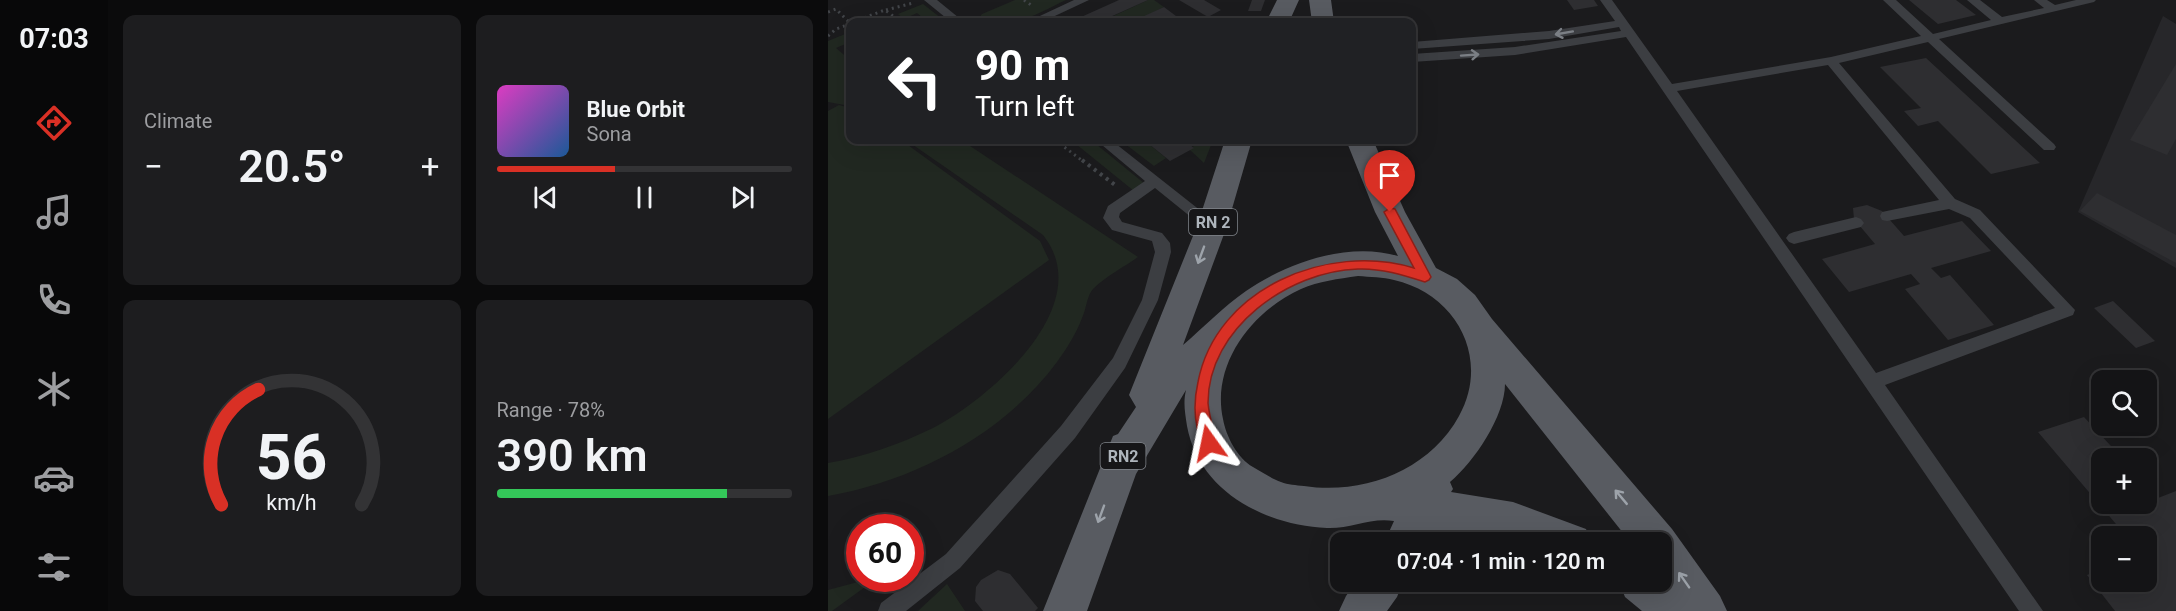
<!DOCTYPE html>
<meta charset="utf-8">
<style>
:root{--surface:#141416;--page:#1d1d1f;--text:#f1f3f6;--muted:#9d9ea1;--line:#333335;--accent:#d93025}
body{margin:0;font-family:Roboto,sans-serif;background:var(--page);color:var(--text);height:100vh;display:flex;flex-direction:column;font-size:22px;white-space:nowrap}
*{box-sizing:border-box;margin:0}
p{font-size:20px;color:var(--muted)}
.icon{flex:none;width:33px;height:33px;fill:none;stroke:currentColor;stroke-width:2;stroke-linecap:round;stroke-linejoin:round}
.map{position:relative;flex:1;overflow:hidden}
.sheet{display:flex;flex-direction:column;gap:15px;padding:15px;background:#0b0b0c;width:720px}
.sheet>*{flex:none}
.top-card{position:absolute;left:18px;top:18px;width:570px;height:126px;border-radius:12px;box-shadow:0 6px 24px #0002,0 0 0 2px var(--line);background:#202124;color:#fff;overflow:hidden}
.tools{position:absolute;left:1263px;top:370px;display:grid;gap:12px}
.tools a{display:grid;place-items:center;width:66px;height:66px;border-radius:12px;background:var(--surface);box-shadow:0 6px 24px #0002,0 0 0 2px var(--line);font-size:30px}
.speed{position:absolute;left:18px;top:514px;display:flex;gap:12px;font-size:30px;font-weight:700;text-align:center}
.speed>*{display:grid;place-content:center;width:78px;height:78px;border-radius:50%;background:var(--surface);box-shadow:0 6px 24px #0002,0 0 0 2px var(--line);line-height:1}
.speed .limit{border:9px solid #d22;background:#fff;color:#111}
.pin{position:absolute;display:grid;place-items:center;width:51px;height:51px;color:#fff;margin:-62px -26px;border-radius:50% 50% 50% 0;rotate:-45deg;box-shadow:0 0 6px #0007}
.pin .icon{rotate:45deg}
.me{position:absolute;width:66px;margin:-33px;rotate:348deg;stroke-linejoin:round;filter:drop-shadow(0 0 4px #0008)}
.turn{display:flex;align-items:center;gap:21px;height:126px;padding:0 30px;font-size:27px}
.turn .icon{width:78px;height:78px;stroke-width:2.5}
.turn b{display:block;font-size:42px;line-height:51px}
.big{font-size:45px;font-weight:600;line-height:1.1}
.sheet .tile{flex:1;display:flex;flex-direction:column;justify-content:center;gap:9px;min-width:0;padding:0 21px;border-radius:12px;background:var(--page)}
.sheet .dial{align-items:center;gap:0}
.dial svg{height:156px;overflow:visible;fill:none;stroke:var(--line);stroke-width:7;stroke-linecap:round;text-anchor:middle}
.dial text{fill:var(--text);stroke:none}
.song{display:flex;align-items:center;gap:18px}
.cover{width:72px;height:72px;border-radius:9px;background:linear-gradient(135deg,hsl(310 70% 55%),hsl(210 70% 35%))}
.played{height:6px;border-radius:3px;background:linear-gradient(90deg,var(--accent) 40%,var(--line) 40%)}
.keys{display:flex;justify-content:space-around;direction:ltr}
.heat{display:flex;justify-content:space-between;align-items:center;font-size:33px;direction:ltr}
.charge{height:9px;border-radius:4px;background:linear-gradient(90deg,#34c759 78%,var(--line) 0)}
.sheet .tiles{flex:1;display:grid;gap:15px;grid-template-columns:repeat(2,1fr)}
.trip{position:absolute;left:502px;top:532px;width:342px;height:60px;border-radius:12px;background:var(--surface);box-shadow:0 6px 24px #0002,0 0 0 2px var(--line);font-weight:600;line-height:60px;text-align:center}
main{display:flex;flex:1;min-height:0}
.menu{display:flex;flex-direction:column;width:108px;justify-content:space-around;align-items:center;background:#080809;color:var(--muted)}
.menu .icon{width:42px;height:42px}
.menu .selected{color:var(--accent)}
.menu b{font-size:27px;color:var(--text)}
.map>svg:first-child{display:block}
.built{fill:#27272a}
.green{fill:#212821}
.building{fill:#2e2e31}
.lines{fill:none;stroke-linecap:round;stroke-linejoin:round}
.path-far1{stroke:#424549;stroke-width:3;stroke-dasharray:2 4;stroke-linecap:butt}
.path{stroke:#424549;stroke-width:4;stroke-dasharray:3 4.5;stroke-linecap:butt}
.service{fill:#3c3e42;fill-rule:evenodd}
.primary{fill:#585b61;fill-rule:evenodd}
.oneway{stroke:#7b7f85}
.oneway2{stroke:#9da3aa}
.route{fill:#d93025;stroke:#8d1f18;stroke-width:1.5}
.labels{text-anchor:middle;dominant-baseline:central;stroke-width:6;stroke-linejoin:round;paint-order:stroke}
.shield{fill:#161618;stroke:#80858b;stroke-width:1.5}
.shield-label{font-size:16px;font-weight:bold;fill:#aeb5bc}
</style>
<main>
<nav class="menu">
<b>07:03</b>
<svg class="icon selected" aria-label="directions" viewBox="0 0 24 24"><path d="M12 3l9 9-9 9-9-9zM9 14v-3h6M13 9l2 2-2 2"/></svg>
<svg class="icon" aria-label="music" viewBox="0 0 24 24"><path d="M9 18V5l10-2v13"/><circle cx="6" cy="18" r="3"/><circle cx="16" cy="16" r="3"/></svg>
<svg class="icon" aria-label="phone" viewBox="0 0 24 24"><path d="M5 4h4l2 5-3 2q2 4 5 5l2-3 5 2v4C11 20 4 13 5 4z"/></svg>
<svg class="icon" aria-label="climate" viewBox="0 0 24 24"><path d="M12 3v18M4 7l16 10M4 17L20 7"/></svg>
<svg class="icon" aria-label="car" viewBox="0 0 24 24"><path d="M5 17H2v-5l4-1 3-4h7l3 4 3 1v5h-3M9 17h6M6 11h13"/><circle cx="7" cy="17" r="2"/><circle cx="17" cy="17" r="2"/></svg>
<svg class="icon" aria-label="filters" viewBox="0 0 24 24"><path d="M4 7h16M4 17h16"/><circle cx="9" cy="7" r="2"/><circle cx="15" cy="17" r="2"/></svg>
</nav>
<section class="sheet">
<div class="tiles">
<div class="tile"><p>Climate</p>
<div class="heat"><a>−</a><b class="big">20.5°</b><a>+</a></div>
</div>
<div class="tile">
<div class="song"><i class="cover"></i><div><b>Blue Orbit</b><p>Sona</p></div></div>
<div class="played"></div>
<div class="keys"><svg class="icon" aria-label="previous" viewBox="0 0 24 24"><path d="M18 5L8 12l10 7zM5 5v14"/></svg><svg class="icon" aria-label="pause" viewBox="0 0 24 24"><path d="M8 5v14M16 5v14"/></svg><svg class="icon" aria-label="next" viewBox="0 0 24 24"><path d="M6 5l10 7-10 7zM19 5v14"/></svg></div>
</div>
<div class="tile dial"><svg viewBox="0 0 100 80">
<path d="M14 69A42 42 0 1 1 86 69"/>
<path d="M14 69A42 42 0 0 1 33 10" stroke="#d93025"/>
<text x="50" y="56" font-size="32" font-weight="700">56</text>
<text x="50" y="72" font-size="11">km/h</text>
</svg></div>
<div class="tile"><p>Range · 78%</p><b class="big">390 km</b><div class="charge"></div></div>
</div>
</section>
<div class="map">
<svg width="1348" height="611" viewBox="0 0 1348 611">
<rect width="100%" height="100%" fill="#1b1b1d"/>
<path class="built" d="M1335,16L1348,24V268L1250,212Z"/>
<path class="green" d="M187,0H238C214,11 177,35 152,17L154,14Z
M320,0H326L336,7C320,14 298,31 281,18Z
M95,4L118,22H100L89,13L76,19L70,14Z
M22,32V42L8,48L22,60V106L0,102V41Z
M11,105L22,108V140H73L212,241L221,260L0,419V111Z
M78,140H133L310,257C296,267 278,276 265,289C259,295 258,310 254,318C248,334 239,348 229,362C176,434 86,481 0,496V463C36,457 72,444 105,428C161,399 271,305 215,235Z
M243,140H263L317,184L306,191Z
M292,140H316L338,158L326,166Z
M356,140H385L376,163L362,150L366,147Z
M41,579H48L4,611H0V590Z
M119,584L137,611H90Z"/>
<path class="building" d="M291,0H320L271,22H242Z
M351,0H376L393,10L380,17Z
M424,0H437L433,11H420Z
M739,0H766L770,6L746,10Z
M1081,0H1128L1148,15L1110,24Z
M336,7L348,16L338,21L341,22H303Z
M1098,58L1212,163L1163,174L1110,121L1090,126L1076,111L1093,108L1052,67Z
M1348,64V139L1339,155L1302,140Z
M316,140H356L366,148L342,161Z
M1269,193L1348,235V263L1252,211Z
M1039,205L1054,211L1076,236L1134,221L1163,251L1103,268L1113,278L1122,275L1166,325L1120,340L1077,289L1092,284L1083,274L1021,292L994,259L1047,244L1026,219L1025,208Z
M1285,301L1327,341L1308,348L1266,308Z
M1256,417L1295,459H1274V504H1318V485L1330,498L1348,491V611H1287L1259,575L1274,569V582H1318V537H1299L1210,432Z
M170,570L182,574L210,608L207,611H155L147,601L148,587L153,580Z"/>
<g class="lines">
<path class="path-far1" d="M196,0L203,5
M58,10L85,3
M0,12L8,9L22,23
M25,22L57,10L73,22
M0,36L8,29L22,24
M227,140L256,162"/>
<path class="path" d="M254,160L287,185"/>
<path class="service" d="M96,0H109L136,22H123Z
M246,0H261L214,22H199Z
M772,0H784L844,84L1003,57L1093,36L1055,0H1068L1105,34L1163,20L1139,0H1152L1174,17L1216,8L1206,0H1219L1227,5L1248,0H1268L1266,2L1111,39L1226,144L1228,147L1226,150H1216L1100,42L1011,63L1127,199L1152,210L1247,310L1245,315L1057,385L1215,611H1191L798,37L687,55L584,62V54L687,47L793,31L791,27L721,39L584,49V42L721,31L787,21ZM1000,65L1111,200L1054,212L1052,216L1054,220L1059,221L1121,209L1142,218L1227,308L1048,373L849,91Z
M268,140H283L392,226L389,230H379L327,188L292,213L291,217L294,222L334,233L342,243L343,252L330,300L297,368L247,438L132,568L78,611H50L53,603L118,554L233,426L285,358L314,300L327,252L324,241L284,230L275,218L280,206L317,181Z
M1028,217L1033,219L1036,223L1033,227L966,244L961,242L958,238L961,234L966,232Z"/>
<path class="primary" d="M449,0H471L461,22H438Z
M481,0H503L506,22H484Z
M397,140H424L399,226L355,345C376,327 396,306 418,291C459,263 520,241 570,256L547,212L518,140H545L577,212L608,268L629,279L647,295L664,319L844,529L892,596L899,611H814L797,597L791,582H834V543H803L677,384C677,416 646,462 622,482L625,489L623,492L685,502L758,529L764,543H688L671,539L661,543H556L566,521C543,517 522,529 499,528C436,525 371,491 359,426C357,412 355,403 358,390L308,474L259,611H215L285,436L290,434L308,407L301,395L369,226ZM530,276C542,277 555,277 566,280C628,294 663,358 631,416C601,471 535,495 476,486C468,485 460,485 453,482C444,479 434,472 425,467C409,458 398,436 395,419C383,364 424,311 473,289C491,281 510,279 530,276Z
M528,582H575L569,597L559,611H511L518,596Z"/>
</g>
<defs><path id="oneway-shaft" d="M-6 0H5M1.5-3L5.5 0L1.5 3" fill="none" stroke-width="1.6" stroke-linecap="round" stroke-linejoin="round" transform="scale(1.5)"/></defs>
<g class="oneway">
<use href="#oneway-shaft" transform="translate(736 33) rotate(170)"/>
<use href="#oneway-shaft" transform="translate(642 55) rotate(-4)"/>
</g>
<g class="oneway2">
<use href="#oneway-shaft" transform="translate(373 255) rotate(110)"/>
<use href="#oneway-shaft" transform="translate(793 497) rotate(-130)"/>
<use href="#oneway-shaft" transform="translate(273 514) rotate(110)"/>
<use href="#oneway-shaft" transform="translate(856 580) rotate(-125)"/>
</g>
<path class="route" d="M562,208L567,209L601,273L603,277L601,280L597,282C575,275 553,268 530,269C461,271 380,328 380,403C381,416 386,431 389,443L387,448L381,451L376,448C366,427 365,404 370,382C388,288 500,242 586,268L556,212Z"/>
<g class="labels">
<g class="shield">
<rect x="361" y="209" width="48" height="26" rx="4.5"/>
<rect x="272.5" y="443" width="45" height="26" rx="4.5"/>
</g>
<g class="shield-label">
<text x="385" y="222">RN 2</text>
<text x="295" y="456">RN2</text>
</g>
</g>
</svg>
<div class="tools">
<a><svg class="icon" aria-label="search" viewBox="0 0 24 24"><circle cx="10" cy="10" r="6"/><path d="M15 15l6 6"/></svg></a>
<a>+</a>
<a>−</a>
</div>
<div class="speed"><div class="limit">60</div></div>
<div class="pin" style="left:562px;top:212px;background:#d93025"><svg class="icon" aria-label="arrive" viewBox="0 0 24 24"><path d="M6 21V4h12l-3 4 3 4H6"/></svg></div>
<svg class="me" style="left:381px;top:443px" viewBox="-20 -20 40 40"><path d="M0-17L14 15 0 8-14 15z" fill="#d93025" stroke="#fff" stroke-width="4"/></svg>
<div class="trip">07:04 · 1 min · 120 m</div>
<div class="top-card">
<div class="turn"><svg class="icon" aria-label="left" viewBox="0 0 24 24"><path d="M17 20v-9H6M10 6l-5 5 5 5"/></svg><div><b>90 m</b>Turn left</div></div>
</div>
</div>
</main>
